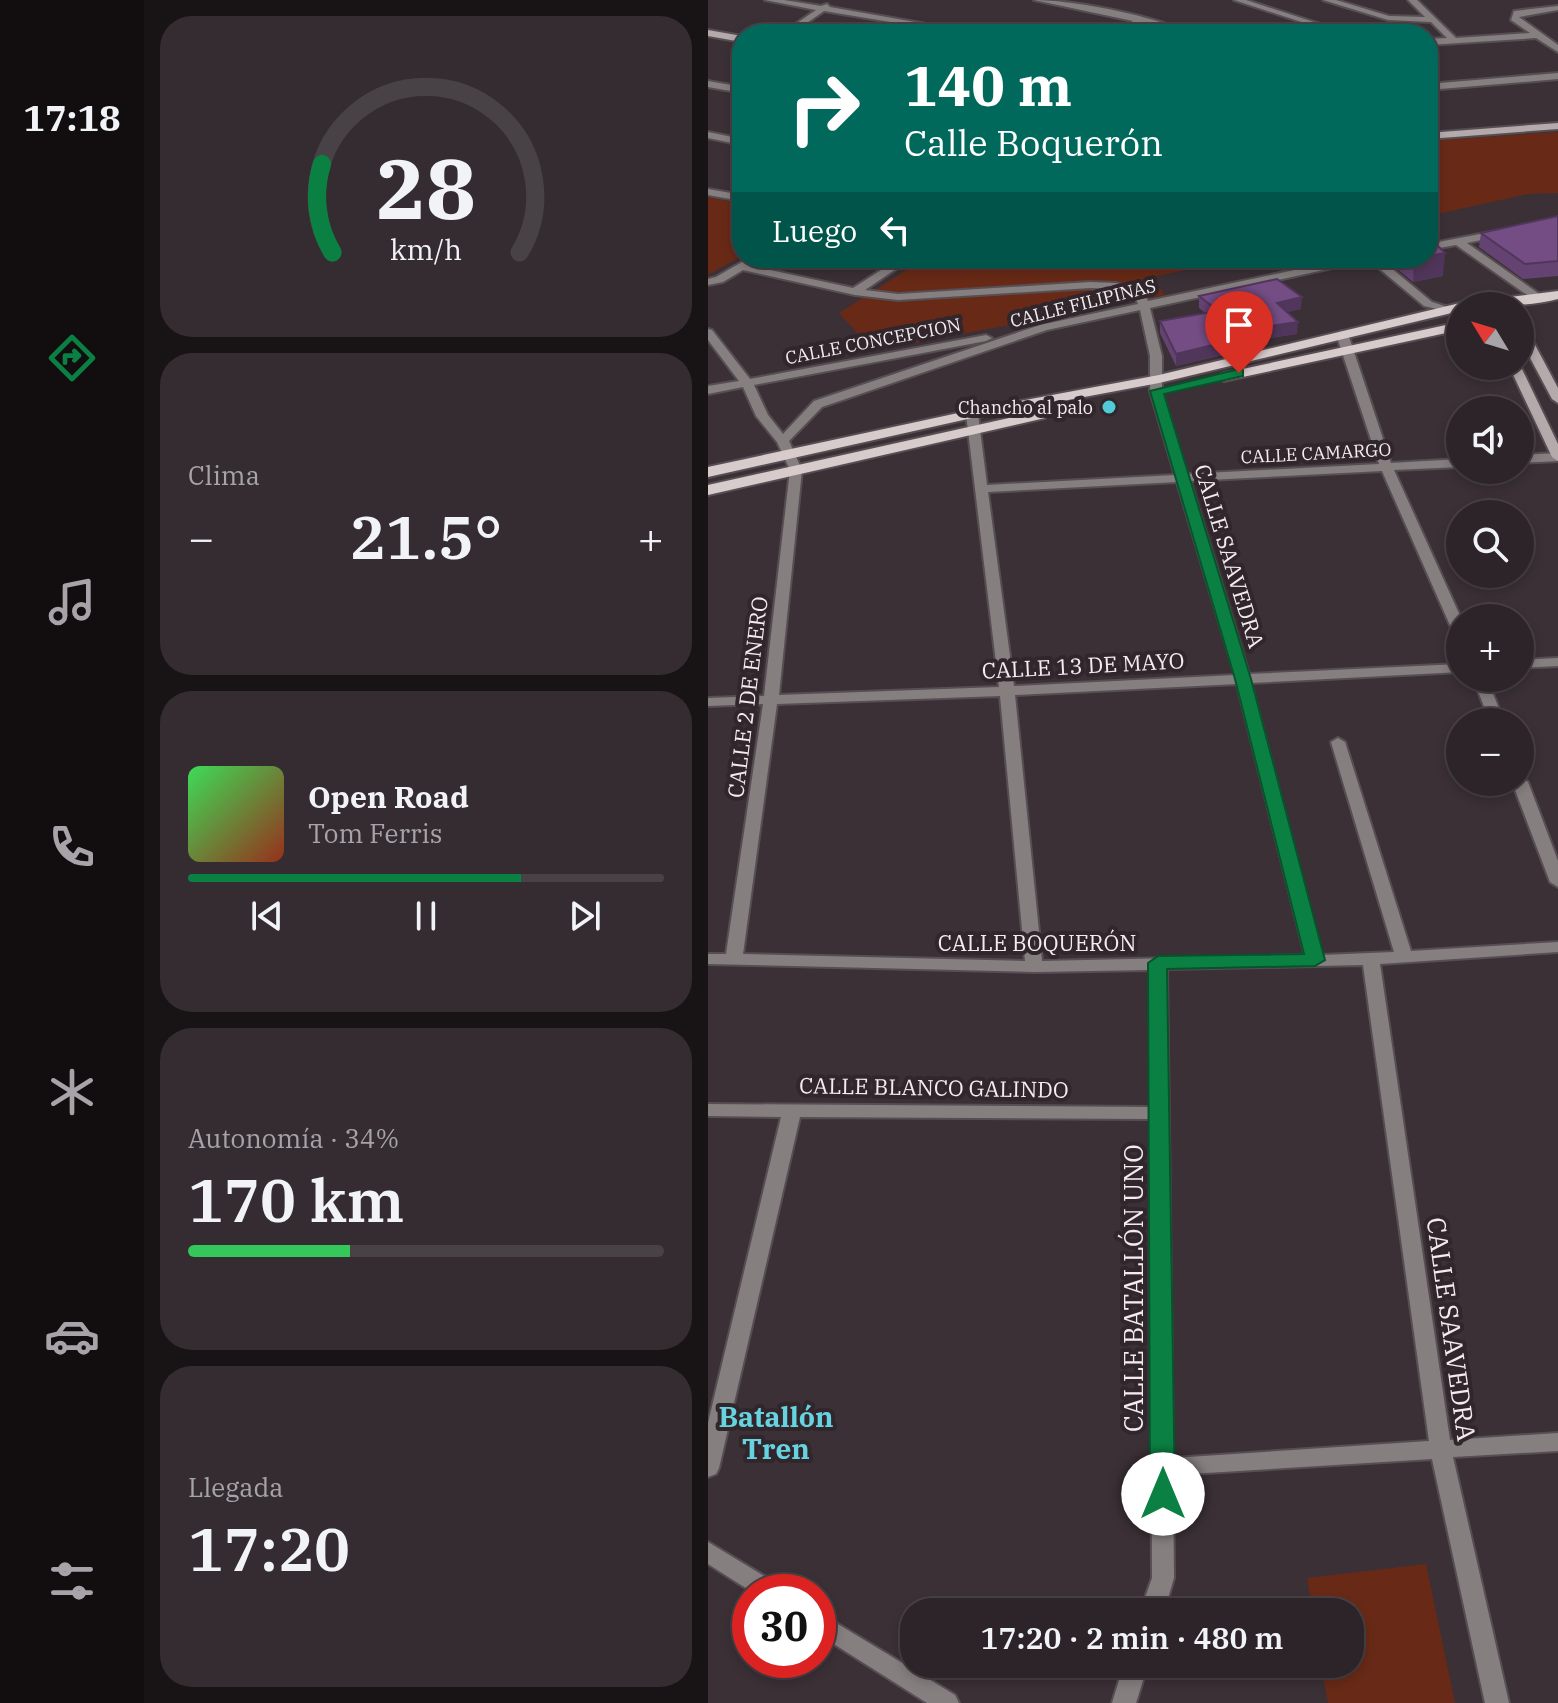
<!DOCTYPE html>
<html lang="es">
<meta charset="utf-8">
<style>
:root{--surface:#2c2428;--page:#342c30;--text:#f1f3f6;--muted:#a6a4a8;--line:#484145;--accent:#0b8043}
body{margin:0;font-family:"IBM Plex Serif",serif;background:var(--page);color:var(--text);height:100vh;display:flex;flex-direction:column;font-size:30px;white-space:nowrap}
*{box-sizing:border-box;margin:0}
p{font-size:26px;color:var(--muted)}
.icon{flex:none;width:44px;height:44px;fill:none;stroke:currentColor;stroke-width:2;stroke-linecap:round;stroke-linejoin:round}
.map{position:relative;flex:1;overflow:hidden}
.drawer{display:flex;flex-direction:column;gap:16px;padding:16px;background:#181416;width:564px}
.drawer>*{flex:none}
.guide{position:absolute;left:24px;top:24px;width:706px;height:244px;border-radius:32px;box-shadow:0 4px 12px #0003,0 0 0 2px var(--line);background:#00695c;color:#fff;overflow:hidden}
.needle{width:52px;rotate:308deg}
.fabs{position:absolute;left:738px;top:292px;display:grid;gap:16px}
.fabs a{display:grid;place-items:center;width:88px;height:88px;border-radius:50%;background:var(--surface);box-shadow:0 4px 12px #0003,0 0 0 2px var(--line);font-size:40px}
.speed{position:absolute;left:24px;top:1574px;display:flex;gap:16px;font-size:40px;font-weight:700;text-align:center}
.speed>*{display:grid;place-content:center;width:104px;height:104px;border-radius:50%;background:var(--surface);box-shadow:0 4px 12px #0003,0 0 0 2px var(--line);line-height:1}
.speed .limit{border:12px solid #d22;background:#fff;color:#111}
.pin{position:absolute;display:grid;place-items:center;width:68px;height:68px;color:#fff;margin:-82px -34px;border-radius:50% 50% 50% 0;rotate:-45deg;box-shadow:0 0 8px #0007}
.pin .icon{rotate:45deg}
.me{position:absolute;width:88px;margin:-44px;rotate:0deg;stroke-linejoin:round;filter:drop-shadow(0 0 6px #0008)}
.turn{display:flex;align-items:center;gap:28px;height:168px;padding:0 40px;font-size:36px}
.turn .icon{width:104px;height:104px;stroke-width:2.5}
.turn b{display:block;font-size:56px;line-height:68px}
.then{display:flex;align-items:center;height:76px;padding:0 40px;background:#0003;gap:16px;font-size:30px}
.big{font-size:60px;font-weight:600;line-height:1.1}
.drawer .widget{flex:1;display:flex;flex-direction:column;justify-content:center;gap:12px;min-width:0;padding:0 28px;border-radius:32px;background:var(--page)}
.drawer .dial{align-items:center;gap:0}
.dial svg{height:208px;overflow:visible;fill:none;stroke:var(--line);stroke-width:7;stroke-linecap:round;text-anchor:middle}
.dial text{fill:var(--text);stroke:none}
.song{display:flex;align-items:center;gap:24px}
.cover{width:96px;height:96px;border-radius:12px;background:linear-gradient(135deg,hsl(130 70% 55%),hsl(10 70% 35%))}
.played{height:8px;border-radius:4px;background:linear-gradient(90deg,var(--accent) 70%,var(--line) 70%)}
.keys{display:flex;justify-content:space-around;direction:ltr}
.heat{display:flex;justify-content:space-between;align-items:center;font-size:44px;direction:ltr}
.charge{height:12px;border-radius:6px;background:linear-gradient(90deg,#34c759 34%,var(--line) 0)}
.trip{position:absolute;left:192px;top:1598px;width:464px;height:80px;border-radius:32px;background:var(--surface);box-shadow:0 4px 12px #0003,0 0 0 2px var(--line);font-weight:600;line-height:80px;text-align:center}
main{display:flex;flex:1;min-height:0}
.tabs{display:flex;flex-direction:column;width:144px;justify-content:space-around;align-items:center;background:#120e10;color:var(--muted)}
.tabs .icon{width:56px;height:56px}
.tabs .on{color:var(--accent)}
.tabs b{font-size:36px;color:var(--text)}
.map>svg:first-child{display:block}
.green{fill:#682a16}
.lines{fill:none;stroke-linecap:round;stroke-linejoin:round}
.street-casing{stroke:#574e54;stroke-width:4}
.secondary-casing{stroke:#574e54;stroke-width:4}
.primary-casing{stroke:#574e54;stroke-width:4}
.street{fill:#867f80;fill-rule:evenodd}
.secondary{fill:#b4aaab;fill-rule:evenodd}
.primary{fill:#d8cbcc;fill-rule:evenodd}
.wall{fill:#644272}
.shaded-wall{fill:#51365c}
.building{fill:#744d84;stroke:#51365c;stroke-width:2}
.route{fill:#0b8043;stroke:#07532c;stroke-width:2}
.poi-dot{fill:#52cbd9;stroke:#30262c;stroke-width:3}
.labels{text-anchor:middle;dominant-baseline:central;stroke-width:8;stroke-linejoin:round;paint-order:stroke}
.far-street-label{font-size:18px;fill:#f2ecef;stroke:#30262c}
.far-poi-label{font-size:18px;fill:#f2ecef;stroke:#30262c;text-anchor:end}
.street-label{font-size:22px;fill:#f2ecef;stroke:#30262c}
.near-street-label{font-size:26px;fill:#f2ecef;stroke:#30262c}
.near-neighbourhood-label{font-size:28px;font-weight:bold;fill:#68d3e0;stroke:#30262c}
</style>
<main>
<nav class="tabs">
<b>17:18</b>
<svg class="icon on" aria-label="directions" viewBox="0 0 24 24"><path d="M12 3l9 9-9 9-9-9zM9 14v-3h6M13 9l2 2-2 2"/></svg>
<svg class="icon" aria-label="music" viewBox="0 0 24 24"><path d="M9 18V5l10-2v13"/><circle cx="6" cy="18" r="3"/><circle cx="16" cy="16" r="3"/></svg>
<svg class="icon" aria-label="phone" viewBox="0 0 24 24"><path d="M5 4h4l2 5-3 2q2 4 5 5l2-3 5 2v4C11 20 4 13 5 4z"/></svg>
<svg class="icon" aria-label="climate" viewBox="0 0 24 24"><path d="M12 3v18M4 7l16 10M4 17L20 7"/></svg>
<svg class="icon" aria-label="car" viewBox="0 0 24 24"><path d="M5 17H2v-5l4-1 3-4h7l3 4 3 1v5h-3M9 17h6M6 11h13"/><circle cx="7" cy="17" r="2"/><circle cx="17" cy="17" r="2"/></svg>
<svg class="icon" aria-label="filters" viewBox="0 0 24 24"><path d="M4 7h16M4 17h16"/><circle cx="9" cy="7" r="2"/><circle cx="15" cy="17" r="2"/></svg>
</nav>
<section class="drawer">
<div class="widget dial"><svg viewBox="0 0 100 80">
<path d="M14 69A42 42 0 1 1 86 69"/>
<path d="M14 69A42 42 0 0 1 10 35" stroke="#0b8043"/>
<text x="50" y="56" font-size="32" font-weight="700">28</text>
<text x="50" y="72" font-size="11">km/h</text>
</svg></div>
<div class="widget"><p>Clima</p>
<div class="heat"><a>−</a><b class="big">21.5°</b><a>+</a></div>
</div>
<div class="widget">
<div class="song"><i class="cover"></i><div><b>Open Road</b><p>Tom Ferris</p></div></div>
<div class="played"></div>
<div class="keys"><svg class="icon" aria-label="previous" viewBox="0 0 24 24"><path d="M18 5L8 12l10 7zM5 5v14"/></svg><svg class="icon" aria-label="pause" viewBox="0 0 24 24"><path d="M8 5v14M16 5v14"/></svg><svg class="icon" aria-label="next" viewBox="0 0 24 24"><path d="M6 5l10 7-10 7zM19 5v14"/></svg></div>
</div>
<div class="widget"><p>Autonomía · 34%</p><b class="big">170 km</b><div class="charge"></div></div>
<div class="widget"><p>Llegada</p><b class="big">17:20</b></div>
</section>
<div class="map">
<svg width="850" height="1703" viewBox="0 0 850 1703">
<rect width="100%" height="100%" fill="#3a3036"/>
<path class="green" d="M850,132V193L820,194L720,216V141Z
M0,197L34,204V256L0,275Z
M217,258H518L519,262L443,277L457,295L166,351L131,313Z
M718,1564L747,1703H620L613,1664H642V1612H605L599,1578Z"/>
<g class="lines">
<defs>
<path id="street" d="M57,0H76L113,6L119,4L122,7L275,34H255L116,11L83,34H73L108,10Z
M326,0C364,0 450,16 481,34H468L433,24L415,34H405L425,21Z
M526,0H538L643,34H630Z
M615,0H628L681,16L717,17L700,0H709L748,38L822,33L803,20L806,11L850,6V10L811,17L850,45V52L828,38L720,45V39L739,38L723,22L680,20Z
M850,73V79L720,90V84Z
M0,81L34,87V93L0,87Z
M0,132L34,139V145L0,138Z
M0,189L34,195V201L0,195Z
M793,230L798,233L797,235L759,243L837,298V302H829L748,245L720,250V244Z
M41,258H53L43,266L145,288L192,258H204L157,290L190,294L382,282L408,283L435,291L440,301L643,258H671L724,302L752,311V319L737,311L716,306L661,260L442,308L454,356V391L479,474L671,464L628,334L634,331L640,334L683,463L752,459V467L686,470L753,618L752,636L745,632L674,471L482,481L541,674L752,664V672L543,683L614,955L686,952L623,742L630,738L637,742L703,951L850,942V952L672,964L742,1440L850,1433V1451L745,1457L801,1703H777L724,1459L465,1475L466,1578L456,1612H432L444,1578L442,1119L92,1117L11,1468L8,1474L0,1477V1423L73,1117L0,1116V1104L442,1107V970L326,972L0,964V954H18L55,704L0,706V698L56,696L82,470L69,442L48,416L35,387L0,394V386L31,381L0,340V329L4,330L42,379L278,335L284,338L278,341L46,385L60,415L75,434L106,401L332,325L430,304L426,295L407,289L382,288L190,300L147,295L35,270L15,282L0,285V279L8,277ZM432,310L442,356V391L467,475L279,485L270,414L264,410L258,414L291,687L71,695L94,470L81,441L114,407L339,330ZM469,482L527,675L306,686L280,492ZM529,684L597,955L334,961L307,695ZM292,696L317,961L35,954L69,704ZM655,965L721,1441L465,1458L459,969Z
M850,453V461L812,463V455Z
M850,658V666L812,668V660Z
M765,678H779L796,722H782Z
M812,777L820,782L850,861V887L842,882L804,782H812Z
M0,1542L71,1585L74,1592H44L0,1564Z
M110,1612L247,1695L251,1703H219L110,1634Z
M416,1664H440L428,1703H404Z"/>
<path id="secondary" d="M0,30L34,36V42L0,36Z
M850,123V129L720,139V133Z
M812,325L818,328L850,388V403L844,399L812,339Z
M812,365L850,444V461L844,457L801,366Z"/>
<path id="primary" d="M850,291V299C818,307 785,306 752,306V311L451,383L264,418L0,477V467L264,410L451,375L752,303Z
M752,322V330L516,381L509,377L516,373Z
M332,411L337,412V418L0,495V485Z"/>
</defs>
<use href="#street" class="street-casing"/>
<use href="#secondary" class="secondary-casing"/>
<use href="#primary" class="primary-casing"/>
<use href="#street" class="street"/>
<use href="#secondary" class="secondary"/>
<use href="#primary" class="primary"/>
</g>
<path class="wall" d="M850,216V276L815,279L771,247L773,233Z
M676,258H720L735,276L705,282Z
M491,296L593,309L579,312L589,334L541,341V349L468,366L452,333V321L497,313L491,308Z"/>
<path class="shaded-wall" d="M737,253L735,276L705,282L706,258H720V256Z
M594,297L593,309L568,315L569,303Z
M590,322L589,334L541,341V349L468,366V354L534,330Z"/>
<path class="building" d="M850,216V261L817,264L773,233Z
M720,236L737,253L720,256Z
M569,279L594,297L569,303L590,322L534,330L541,336L468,354L452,321L510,311L491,296Z"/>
<path class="route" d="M531,369L535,370V376L456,394L543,679L617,960L607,966L459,969L467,1494L464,1502L455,1505L446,1502L442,1494L440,963L450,956L596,954L527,679L442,391Z"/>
<circle class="poi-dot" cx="401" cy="407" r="8"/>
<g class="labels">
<g class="far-street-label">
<text transform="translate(375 303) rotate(-14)">CALLE FILIPINAS</text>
<text transform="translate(165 341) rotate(-11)">CALLE CONCEPCION</text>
<text transform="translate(608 453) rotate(-3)">CALLE CAMARGO</text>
</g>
<g class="far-poi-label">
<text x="385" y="407">Chancho al palo</text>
</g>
<g class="street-label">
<text transform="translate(522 556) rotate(73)">CALLE SAAVEDRA</text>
<text transform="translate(375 665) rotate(-3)">CALLE 13 DE MAYO</text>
<text transform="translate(39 697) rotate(-83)">CALLE 2 DE ENERO</text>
<text x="329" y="942">CALLE BOQUERÓN</text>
<text transform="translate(226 1087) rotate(1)">CALLE BLANCO GALINDO</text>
</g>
<g class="near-street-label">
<text transform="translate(425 1288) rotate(-90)">CALLE BATALLÓN UNO</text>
<text transform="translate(744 1329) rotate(82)">CALLE SAAVEDRA</text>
</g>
<g class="near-neighbourhood-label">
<text x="68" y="1416">Batallón<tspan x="68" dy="32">Tren</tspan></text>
</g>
</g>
</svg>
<div class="fabs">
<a><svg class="needle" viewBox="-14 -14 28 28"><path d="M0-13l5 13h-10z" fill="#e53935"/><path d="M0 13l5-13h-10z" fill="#a6a4a8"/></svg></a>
<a><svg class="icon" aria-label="sound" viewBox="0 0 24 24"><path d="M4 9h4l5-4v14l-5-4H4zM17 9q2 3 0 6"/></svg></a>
<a><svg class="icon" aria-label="search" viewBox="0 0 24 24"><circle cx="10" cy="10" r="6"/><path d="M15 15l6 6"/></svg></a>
<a>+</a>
<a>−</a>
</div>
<div class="speed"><div class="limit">30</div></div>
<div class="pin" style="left:531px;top:373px;background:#d93025"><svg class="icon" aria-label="arrive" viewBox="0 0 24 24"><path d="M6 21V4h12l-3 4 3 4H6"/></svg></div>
<svg class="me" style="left:455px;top:1494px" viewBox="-20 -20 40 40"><circle r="19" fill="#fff"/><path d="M0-13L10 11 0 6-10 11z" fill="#0b8043"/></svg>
<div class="trip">17:20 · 2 min · 480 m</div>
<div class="guide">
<div class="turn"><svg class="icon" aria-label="right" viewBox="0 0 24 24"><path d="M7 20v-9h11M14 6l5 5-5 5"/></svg><div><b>140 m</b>Calle Boquerón</div></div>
<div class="then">Luego<svg class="icon" aria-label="left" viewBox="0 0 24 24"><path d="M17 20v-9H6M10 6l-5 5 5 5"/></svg></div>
</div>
</div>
</main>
